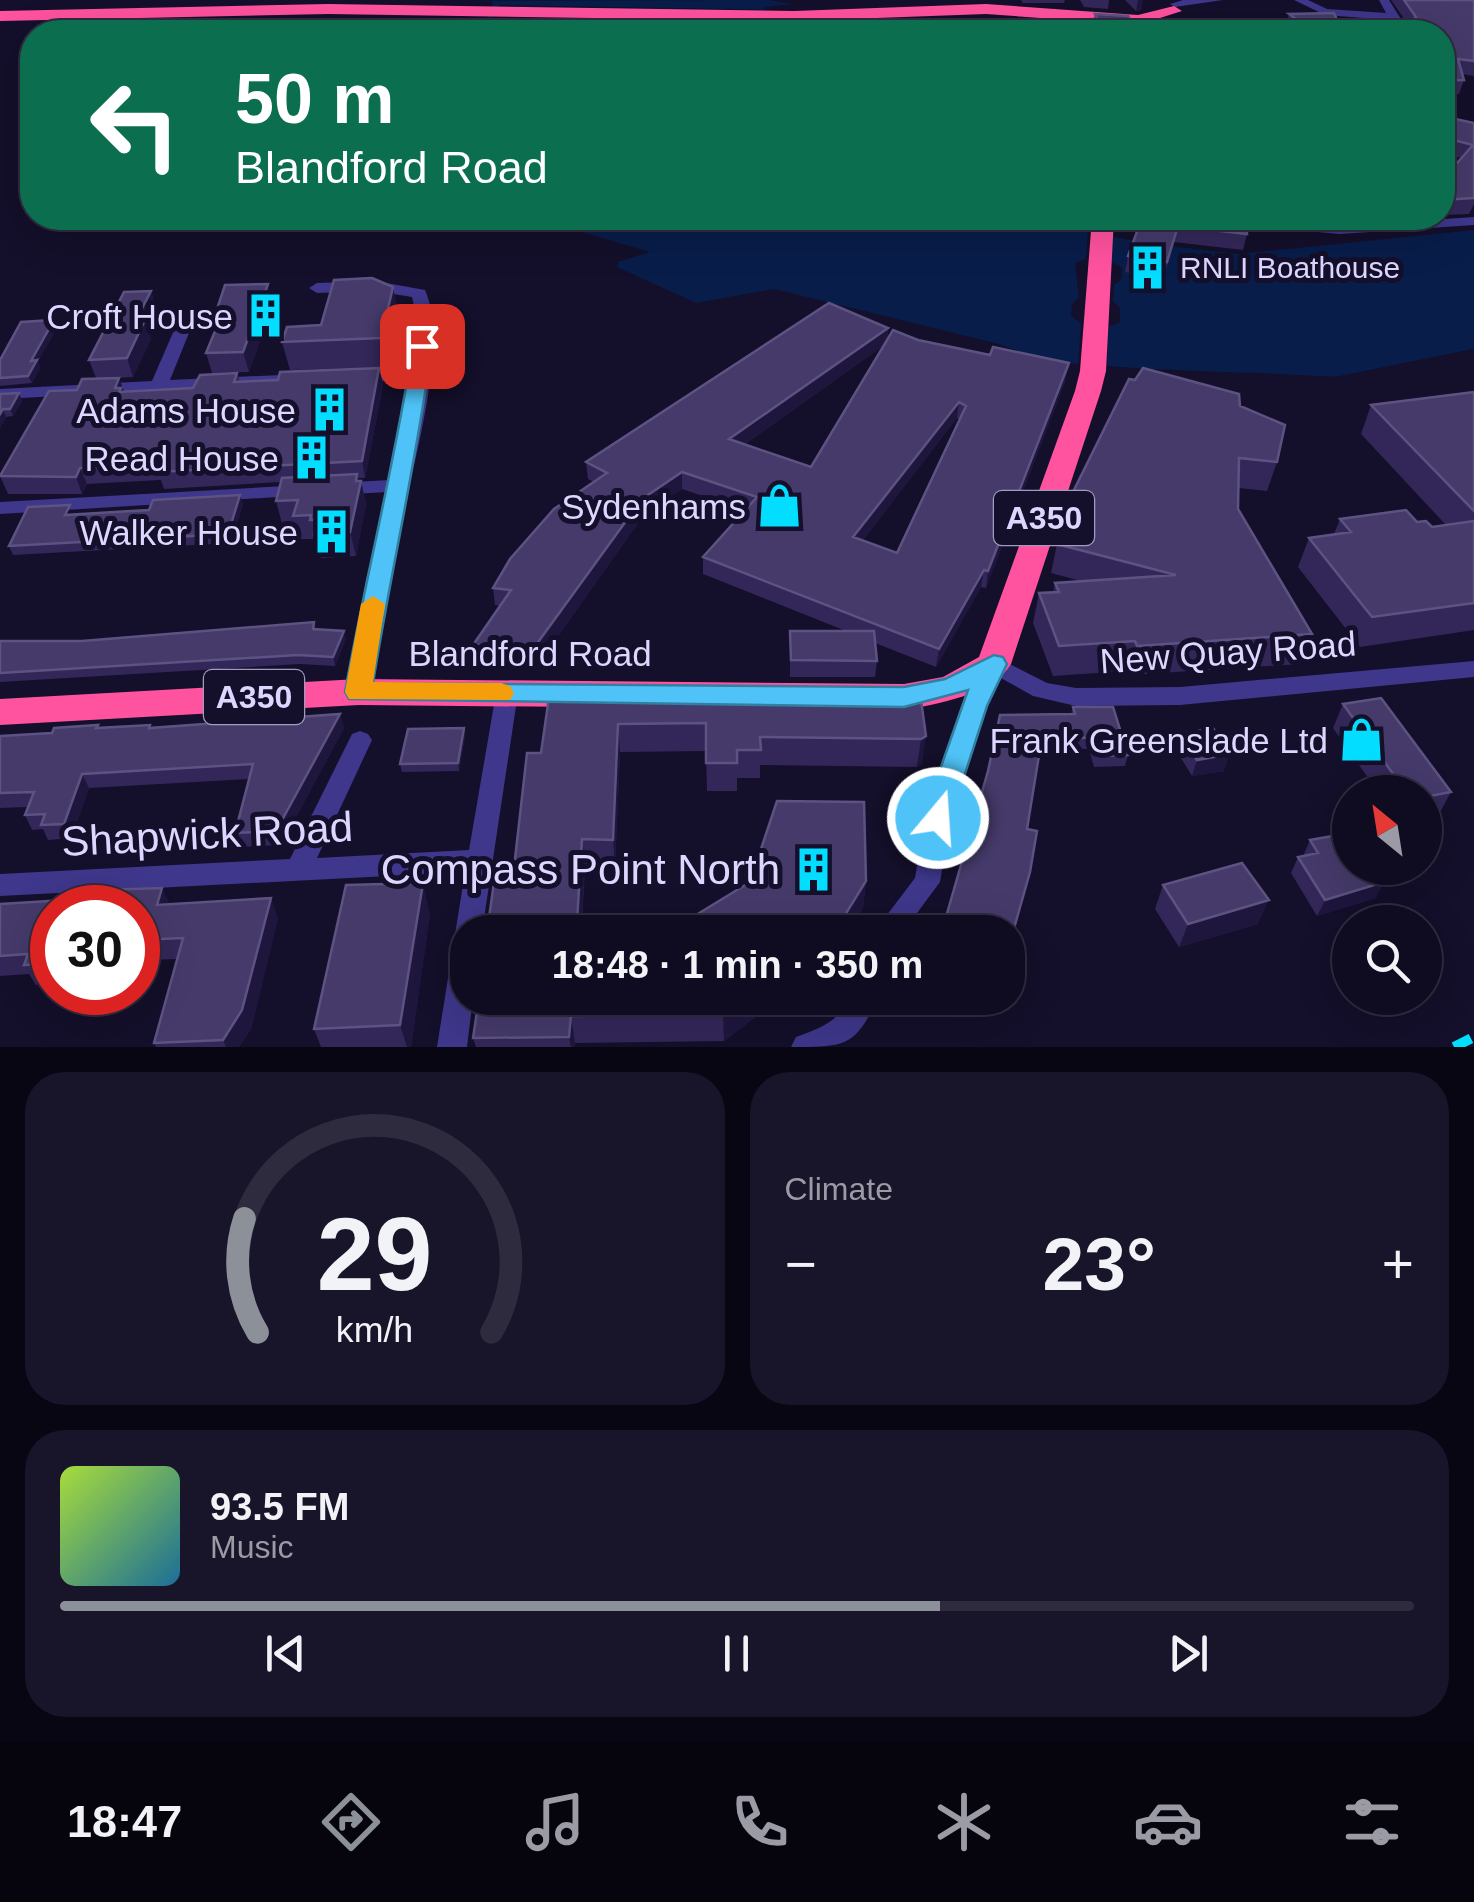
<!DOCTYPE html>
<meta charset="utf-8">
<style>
:root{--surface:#0f0b20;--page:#181429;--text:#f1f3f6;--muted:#9b9ba5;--line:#2f2b3e;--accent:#8c9099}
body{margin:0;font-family:Arial,sans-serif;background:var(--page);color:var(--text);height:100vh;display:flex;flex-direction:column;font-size:38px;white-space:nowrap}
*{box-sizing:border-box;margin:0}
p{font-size:32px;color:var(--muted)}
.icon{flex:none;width:55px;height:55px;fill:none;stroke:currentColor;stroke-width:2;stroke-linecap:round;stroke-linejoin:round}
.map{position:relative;height:1047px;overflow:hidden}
.details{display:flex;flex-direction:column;gap:25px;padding:25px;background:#080612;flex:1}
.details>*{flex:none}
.banner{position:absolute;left:20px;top:20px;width:1435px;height:210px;border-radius:40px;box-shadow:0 10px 40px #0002,0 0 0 2px var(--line);background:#0b6e4f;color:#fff;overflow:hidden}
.needle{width:65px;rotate:330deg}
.controls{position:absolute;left:1332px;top:775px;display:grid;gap:20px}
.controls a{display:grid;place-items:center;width:110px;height:110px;border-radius:50%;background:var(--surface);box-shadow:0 10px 40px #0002,0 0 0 2px var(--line);font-size:50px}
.speed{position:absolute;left:30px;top:885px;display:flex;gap:20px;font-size:50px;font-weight:700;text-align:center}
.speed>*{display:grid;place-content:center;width:130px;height:130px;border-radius:50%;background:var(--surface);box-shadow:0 10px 40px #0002,0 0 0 2px var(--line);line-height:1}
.speed .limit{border:15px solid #d22;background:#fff;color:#111}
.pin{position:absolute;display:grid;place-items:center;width:85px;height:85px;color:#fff;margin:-42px;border-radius:20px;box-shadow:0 5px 15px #0006}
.me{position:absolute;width:110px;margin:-55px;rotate:18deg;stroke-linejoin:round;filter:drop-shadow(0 0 8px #0008)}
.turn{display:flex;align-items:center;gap:35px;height:210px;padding:0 50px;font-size:45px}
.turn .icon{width:130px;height:130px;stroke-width:2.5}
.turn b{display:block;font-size:70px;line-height:85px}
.big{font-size:75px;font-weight:700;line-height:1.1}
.details .widget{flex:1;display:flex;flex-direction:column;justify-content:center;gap:15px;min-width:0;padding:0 35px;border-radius:40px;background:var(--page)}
.details .dial{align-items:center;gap:0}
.dial svg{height:260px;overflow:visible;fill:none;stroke:var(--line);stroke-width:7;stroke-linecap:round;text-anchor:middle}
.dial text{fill:var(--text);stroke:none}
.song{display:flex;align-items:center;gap:30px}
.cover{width:120px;height:120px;border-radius:15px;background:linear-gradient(135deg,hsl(80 70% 55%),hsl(200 70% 35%))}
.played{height:10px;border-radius:5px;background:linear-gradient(90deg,var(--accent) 65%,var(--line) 65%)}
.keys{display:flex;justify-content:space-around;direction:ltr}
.heat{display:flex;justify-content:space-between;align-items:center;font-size:55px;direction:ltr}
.details .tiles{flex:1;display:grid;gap:25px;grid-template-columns:1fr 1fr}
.widget:last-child{grid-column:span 2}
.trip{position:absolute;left:450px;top:915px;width:575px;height:100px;border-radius:40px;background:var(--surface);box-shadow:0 10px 40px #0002,0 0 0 2px var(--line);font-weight:700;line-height:100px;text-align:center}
.dock{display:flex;height:160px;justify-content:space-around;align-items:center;background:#06040d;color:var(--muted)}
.dock .icon{width:70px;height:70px}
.dock .on{color:var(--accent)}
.dock b{font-size:45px;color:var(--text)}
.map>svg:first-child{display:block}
.water{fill:#081d4a}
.pier{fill:#140f2a}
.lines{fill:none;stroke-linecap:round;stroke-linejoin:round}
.street{fill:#3e378b;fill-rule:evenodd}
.highway{fill:#ff529f;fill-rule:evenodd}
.rail{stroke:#03ddff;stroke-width:10;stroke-dasharray:19 16;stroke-linecap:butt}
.wall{fill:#332759;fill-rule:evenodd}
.shaded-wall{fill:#1f163e}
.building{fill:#453a6a;stroke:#5d5382;stroke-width:2.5;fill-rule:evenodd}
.route{fill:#4fc3f7;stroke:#337fa1;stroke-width:2.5}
.slow{fill:#f59e0b}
.labels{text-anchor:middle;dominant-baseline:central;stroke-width:10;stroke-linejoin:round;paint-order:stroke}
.far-poi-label{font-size:30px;fill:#ddd7ff;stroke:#140f2a;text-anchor:start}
.shield{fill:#140f2a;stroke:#a19bbf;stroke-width:2.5}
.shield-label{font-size:32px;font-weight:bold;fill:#ddd7ff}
.poi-label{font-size:35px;fill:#ddd7ff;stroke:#140f2a;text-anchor:end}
.street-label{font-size:35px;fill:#ddd7ff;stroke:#140f2a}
.near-street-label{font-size:42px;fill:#ddd7ff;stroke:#140f2a}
.near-poi-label{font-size:42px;fill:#ddd7ff;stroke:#140f2a;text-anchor:end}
</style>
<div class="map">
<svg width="1474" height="1047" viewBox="0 0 1474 1047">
<rect width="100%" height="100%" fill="#140f2a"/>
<path class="water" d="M769,0L793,4L765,7L764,21L774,23L775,32H482L493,2L464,1Z
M534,218H1018L1151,244L1238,254L1474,230V349L1336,377L1087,366L1032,356L999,344L774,289L696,303L617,267L618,262L650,252Z"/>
<path class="pier" d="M499,5L792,10L784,12L779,23L492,19Z
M1088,230L1113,235L1111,262L1122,268L1121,280L1114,285L1113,301L1120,308V322L1108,327L1107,366L1224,375L1078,365L1081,323L1071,316L1072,304L1079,297L1075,263L1086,259Z
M1474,349V354L1347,381L1236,372L1336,377Z"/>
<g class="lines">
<path class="street" d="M1183,0H1223L1175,7L1170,4Z
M1294,0H1308L1327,9L1386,13L1379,0H1389L1409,32H1398L1390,20L1325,15Z
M1474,217V225L1340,234L1205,222L1198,218H1249L1340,226Z
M375,281L425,290C452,349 404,497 391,562C381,605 377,649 370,692L367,698H351L348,692L366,579L387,492L336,495L326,489L336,483L390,480L411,380L356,382L347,377L356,372L412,370L416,315L412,297L375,291L317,293L309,288L317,283Z
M183,323L191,328L170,380L302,374L311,379L302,384L0,399V389L152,381L175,328Z
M303,485L310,487L313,491L310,495L0,514V502Z
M994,656L1047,683L1076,688L1180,687L1474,661V677L1180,705L1076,706L1033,696L999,677L985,706L951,818L940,882L903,932H874L915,878L925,818L961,706L986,658Z
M507,685L515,687L518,693L482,932H468V998H473L467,1047H437L465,872L0,896V874L290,859L352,734L360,731L368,734L372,740L317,858L469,850L496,693L499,687Z
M850,998H878C855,1047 846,1047 791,1047L796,1037C821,1028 836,1023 850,998Z"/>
<path class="highway" d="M328,4L794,11L986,4L1138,15L1174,6L1182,11L1138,25L986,14L794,21L328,14L0,21V11Z
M1092,218H1114L1106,371L1101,391L1011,664C993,695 936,704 904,710L359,705L0,725V699L359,679L904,684L943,677L979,657L1075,391L1080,371Z"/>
<path class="rail" d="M1454,1047L1474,1037"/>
</g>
<path class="wall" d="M1021,0H1065L1064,3H1023Z
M1080,0H1109L1108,9L1084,7Z
M1125,0H1143L1141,10L1136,11Z
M1391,0H1474V76L1462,74L1464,80L1459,94L1442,95V32H1408L1410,27Z
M1095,14L1137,32H1096L1093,26Z
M1289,14L1337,20L1385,28L1384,32H1287L1285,31Z
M1442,110L1446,117L1474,123V204L1469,214L1442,215V180L1461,158L1442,153Z
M1142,218L1247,234L1243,250L1174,242L1163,279L1125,272L1128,256Z
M393,287L398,315L386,367L290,370L282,342L321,325Z
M151,291L156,309L147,328L151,339L133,377L115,378H119L124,392L193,388L237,373L240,382L278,380L379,368L383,385L365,478H358L359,481H361L366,504L356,556L321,558L314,539H300L296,524H282L276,501L281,482L164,489L161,480L87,484L82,494H8L0,476L77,390L96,378L89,360Z
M273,303L249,372L212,373L206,353L219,322L216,312Z
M54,320L57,328L38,361L40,368L32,383L0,386V360Z
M888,328L887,340H918L1066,379L986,588L981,587L936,667L875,643L877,661L875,677H790V631H846L703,574V557L745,510L682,489L643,516L539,663H476L473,645L500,606L495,605L493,588L594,482L588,479L586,462ZM883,346L811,467L745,444ZM957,418L960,420L897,553L863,540Z
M1474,392V630L1360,647L1298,567L1309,538L1334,534L1340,519L1417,522L1432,527L1446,525L1361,434L1371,405Z
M19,393L22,401L13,416L6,417L0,428V394Z
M1240,406L1277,462L1267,491L1239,488L1238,509L1312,634L1300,664L1129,675L1127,671L1053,676L1033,623L1039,593H1053L1055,583L1081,581L1051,573L1057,544Z
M243,504L231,543L13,555L9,546L73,514Z
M314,622L316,629L346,639L335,666L300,664L0,682V641H82Z
M770,692L860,701L921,700L922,764L917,767L760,765V778H737V791H707L706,751L620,752L615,867H585L582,922L696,915L866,881L863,908L849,932H487L514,868L541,753L549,697L684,704L770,703Z
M1343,704L1451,792L1438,816L1425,819V792H1378L1333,728Z
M1073,707L1128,755L1125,766L1094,767L1089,749L1041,748L1027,829L1037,831L1008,955V932H942L988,771L1071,714Z
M340,714L344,728L281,845L241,847L235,833L249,779L89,788L71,838L48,840L43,829L32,830L25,815L28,807L0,808V736L52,733L98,725L99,728H151Z
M464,728L465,736L459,771L402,772L400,764Z
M1181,734L1224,771L1192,776L1176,750Z
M1310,840L1376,898L1317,916L1291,873L1298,857L1303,856Z
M1163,885L1258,924L1179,947L1155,909Z
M0,904L170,905L278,918L251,1029L239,1047H156L154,1043L177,959L145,960L138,985V908H52V983L36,985L29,974L0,976Z
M430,914L411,1047H321L314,1029Z
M479,998H780L724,1041L575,1043L574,1047H476L473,1038Z"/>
<path class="shaded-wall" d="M1138,0H1143L1141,10L1136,11Z
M268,284L273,303L249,372L243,352Z
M393,287L398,315L386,367L381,338Z
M151,291L156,309L147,328L151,339L133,377L127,358L136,320Z
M54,320L57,328L38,361L40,368L32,383L28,376L31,361Z
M888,328L886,344L729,455V439Z
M1069,363L1066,379L986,588L988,571Z
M379,368L383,385L365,478L362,461Z
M119,378L125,394L115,388Z
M19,393L22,401L13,416L10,409Z
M959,402L957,418L852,554L853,537Z
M3,409L6,417L0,428V414Z
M80,468L87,484L82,494L76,477Z
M682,472V489L643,516L539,663L536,645L642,499Z
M357,474L360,486L361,481L366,504L356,556L350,532Z
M240,495L243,504L231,543L228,534Z
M984,570L981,587L936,667L939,649Z
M344,631L346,639L335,666L333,657Z
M340,714L344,728L281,845L276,831Z
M618,724L620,752L615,867L613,840Z
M464,728L465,736L459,771L458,763Z
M926,736L922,764L917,767L921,739Z
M1230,754L1224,771L1192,776L1197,760Z
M82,774L89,788L71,838L64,824Z
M582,839L585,867L581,932L577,922Z
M866,881L863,908L849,932H831Z
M1384,882L1376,898L1317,916L1325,900Z
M423,883L430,914L411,1047H407L400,1025Z
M162,888L172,908L157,905Z
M271,898L278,918L251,1029L239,1047H226L223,1040Z
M1269,900L1258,924L1179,947L1188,924Z
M138,945L145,960L138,985Z
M745,998H780L724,1041L723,1014Z
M571,1016L575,1043L574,1047H571L569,1037Z"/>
<path class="building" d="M1404,0H1474V61L1458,59L1464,80L1442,81V32H1417L1411,22L1416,17Z
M1334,13L1337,20L1385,28L1377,32H1314L1289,14Z
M1095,14L1128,16L1137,32H1104Z
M1442,110L1446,117L1474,123V198L1442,200V180L1473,145L1442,137Z
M1142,218H1246L1247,234L1178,226L1167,262L1128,256Z
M372,278L393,287L381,338L282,342L287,327L321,325L334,280Z
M268,284L243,352L206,353L223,312H216L225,285Z
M151,291L136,320H145L127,358L89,360L124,292Z
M829,303L888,328L729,439L811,467L893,330L918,340L990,355L993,347L1069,363L988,571L984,570L939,649L703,557L757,497L682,472L642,499L536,645H473L511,590L493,588L510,559L554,509L607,473L586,462ZM959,402L966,406L897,553L853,537Z
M54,320L31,361L37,360L28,376L0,378V360L21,322Z
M379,368L362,461L158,472L162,463L80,468L76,477L0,476L49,391L77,390L82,379L119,378L115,388H121L119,392L193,388L200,375L237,373L234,382L278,380L280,372Z
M1143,368L1239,394L1240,406L1285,425L1277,462L1239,458L1238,509L1312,634L1137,646L1135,641L1059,646L1039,593L1059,592L1055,583L1176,575L1057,544L1071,496L1129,379L1135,380Z
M1474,392V511L1371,405Z
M19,393L10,409H3L0,414V394Z
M357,474L356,481H361L350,532L314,534L318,520H310L311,515L293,516L298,500L276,501L282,478Z
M240,495L228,534L9,546L28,507L70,505L65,515L114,512L149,510L153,500Z
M1406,510L1417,522L1426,521L1432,527L1474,521V603L1372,617L1309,538L1351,532L1340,519Z
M314,622L313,629L344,631L333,657L298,655L0,673V641H82Z
M790,631H874L877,661L791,660Z
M858,691L860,701L921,700L926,736L921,739L760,737L761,750H737V763H706V723L618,724L613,840L582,839L577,922L696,915L750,882L777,801L864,802L866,881L837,928L831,932H487L496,868H514L527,753H541L549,697L684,696V704L771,703L770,692Z
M1381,698L1451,792L1425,797V792H1406L1343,704Z
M1073,707H1113L1128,755L1097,756L1091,738L1042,737L1027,829L1037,831L1030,872L1009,946L1008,945V932L942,931L988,771L1000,715L1075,714Z
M340,714L276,831L235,833L253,764L82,774L64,824L41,825L45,814L25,815L34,792L0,793V736L52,733L54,728L98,725L96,728L150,725L149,728Z
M464,728L458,763L400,764L408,729Z
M1213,728L1230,754L1197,760L1181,734Z
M1350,833V868H1374L1384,882L1325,900L1298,857L1318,853L1310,840Z
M1242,863L1269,900L1188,924L1163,885Z
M423,883L400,1025L314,1029L346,885Z
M162,888L157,905L271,898L242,1010L223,1040L154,1043L183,938L138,940V908H52V963L24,965L28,954L0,956V904L98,898L101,890Z
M479,998H745L723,1014L571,1016L569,1037L473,1038Z"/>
<path class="route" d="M422,340L432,346C417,459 391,570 373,683L904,687L945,679L994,655L1003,657L1007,664L987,706L948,826L938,830L928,826L923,818L968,690L904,707L349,699L345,692C366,576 395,462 413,346Z"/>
<path class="slow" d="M373,596L385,604L373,682L501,683L510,686L514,693L510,700L349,699L345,692L361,604Z"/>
<defs>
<symbol id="building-bare" viewBox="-9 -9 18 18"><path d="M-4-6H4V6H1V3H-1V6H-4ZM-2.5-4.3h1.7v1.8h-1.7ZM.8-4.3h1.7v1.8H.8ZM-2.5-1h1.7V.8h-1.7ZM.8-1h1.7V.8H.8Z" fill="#03ddff" stroke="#140f2a" stroke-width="2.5" paint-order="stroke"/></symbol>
<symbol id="shop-bare" viewBox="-9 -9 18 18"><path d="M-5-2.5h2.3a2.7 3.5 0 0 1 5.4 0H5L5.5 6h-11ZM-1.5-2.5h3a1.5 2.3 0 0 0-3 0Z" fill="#03ddff" stroke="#140f2a" stroke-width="2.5" paint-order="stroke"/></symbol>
</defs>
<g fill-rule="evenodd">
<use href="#building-bare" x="1116" y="236" width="63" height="63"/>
<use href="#building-bare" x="234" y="284" width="63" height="63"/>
<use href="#building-bare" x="298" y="378" width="63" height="63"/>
<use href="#building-bare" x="280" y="426" width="63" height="63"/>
<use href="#shop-bare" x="748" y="474" width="63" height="63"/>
<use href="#building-bare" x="300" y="500" width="63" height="63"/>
<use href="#shop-bare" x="1330" y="708" width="63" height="63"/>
<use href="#building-bare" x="782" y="838" width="63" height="63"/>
</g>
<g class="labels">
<g class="far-poi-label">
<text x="1180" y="267">RNLI Boathouse</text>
</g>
<g class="shield">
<rect x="994" y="491" width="100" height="54" rx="8"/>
<rect x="204" y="670" width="100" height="54" rx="8"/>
</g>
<g class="shield-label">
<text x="1044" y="518">A350</text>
<text x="254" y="697">A350</text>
</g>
<g class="poi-label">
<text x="233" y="316">Croft House</text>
<text x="296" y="410">Adams House</text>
<text x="279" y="458">Read House</text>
<text x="746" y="506">Sydenhams</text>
<text x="298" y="532">Walker House</text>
<text x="1328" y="740">Frank Greenslade Ltd</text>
</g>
<g class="street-label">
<text transform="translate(1228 652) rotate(-4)">New Quay Road</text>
<text x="530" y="653">Blandford Road</text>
</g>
<g class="near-street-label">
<text transform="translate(207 834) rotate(-3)">Shapwick Road</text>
</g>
<g class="near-poi-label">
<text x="780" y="869">Compass Point North</text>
</g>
</g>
</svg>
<div class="controls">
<a><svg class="needle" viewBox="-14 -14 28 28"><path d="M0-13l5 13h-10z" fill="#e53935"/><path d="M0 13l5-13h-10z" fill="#9b9ba5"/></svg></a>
<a><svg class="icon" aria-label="search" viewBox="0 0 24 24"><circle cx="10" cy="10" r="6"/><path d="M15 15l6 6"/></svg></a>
</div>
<div class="speed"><div class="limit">30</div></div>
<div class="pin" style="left:422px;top:346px;background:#d93025"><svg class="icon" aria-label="arrive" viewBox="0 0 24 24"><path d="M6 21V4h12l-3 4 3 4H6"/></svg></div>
<svg class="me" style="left:938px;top:818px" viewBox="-20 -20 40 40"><circle r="17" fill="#4fc3f7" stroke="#fff" stroke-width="3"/><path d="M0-11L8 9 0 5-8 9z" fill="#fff"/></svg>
<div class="trip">18:48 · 1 min · 350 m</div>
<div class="banner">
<div class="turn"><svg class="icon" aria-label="left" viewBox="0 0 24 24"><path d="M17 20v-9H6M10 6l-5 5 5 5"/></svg><div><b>50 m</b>Blandford Road</div></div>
</div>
</div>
<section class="details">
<div class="tiles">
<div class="widget dial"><svg viewBox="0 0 100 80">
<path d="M14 69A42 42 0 1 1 86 69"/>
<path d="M14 69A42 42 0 0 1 10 34" stroke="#8c9099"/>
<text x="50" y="56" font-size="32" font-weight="700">29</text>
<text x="50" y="72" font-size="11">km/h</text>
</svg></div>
<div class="widget"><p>Climate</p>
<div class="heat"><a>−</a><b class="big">23°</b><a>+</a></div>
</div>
<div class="widget">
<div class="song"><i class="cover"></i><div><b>93.5 FM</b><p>Music</p></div></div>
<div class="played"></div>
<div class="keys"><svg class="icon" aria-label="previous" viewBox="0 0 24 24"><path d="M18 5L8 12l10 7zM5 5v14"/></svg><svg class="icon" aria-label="pause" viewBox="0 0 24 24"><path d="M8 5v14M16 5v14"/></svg><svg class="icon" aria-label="next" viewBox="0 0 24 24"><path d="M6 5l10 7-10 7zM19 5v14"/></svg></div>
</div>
</div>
</section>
<nav class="dock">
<b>18:47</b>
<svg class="icon on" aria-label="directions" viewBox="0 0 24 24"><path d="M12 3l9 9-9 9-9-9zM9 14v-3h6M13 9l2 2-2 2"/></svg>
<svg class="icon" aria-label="music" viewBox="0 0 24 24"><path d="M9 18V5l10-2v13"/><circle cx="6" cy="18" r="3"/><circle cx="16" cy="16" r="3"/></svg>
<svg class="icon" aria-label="phone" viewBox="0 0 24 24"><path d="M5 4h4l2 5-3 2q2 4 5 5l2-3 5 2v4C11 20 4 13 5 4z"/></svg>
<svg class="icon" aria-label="climate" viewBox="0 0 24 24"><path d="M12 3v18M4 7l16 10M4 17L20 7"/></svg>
<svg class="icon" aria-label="car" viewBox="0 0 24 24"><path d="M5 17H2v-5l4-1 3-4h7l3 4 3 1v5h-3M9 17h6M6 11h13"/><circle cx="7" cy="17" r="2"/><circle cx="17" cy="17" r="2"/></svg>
<svg class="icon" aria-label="filters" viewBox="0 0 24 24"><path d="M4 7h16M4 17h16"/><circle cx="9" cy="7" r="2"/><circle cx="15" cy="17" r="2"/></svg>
</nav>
